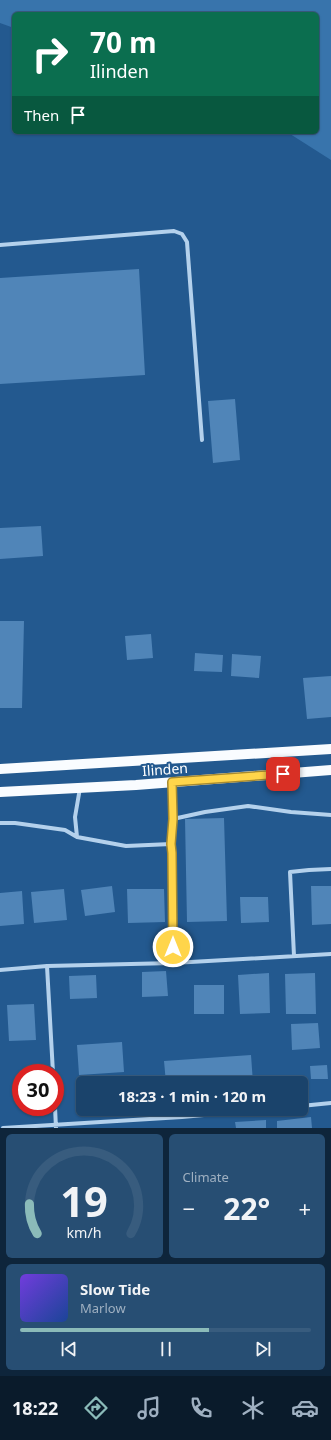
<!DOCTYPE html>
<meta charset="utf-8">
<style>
:root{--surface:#1a436b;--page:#274e73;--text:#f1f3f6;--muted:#9fb0c1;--line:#385c7e;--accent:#8bbbb9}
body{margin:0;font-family:"Noto Sans",sans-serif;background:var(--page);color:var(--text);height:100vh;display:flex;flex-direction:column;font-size:15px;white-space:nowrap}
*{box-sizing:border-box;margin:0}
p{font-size:13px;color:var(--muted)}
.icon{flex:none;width:22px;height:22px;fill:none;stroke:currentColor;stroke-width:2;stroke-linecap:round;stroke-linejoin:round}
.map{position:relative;height:1128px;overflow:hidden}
.sheet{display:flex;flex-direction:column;gap:6px;padding:6px;background:#0e253b;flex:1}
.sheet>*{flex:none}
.banner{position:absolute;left:12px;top:12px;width:307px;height:122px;border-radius:6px;box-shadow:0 1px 3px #0004,0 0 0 1px var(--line);background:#0b6e4f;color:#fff;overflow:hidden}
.speed{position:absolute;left:12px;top:1064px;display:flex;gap:8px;font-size:20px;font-weight:700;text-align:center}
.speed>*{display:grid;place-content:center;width:52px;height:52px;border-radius:50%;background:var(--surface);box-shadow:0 1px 3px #0004,0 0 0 1px var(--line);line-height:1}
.speed .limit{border:6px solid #d22;background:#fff;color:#111}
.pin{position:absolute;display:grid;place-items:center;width:34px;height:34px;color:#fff;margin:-17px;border-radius:8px;box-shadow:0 2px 6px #0006}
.me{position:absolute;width:44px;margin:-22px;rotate:0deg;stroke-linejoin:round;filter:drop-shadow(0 0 3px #0008)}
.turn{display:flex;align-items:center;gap:14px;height:84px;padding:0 12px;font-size:18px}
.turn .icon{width:52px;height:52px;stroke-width:2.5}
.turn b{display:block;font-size:28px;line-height:34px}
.then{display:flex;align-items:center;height:38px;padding:0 12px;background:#0003;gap:8px;font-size:15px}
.big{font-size:30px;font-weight:700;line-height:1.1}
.sheet .tile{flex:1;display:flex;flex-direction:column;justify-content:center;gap:6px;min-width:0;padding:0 14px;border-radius:6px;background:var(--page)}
.sheet .dial{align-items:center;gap:0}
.dial svg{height:104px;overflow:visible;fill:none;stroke:var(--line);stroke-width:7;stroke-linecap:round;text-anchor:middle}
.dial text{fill:var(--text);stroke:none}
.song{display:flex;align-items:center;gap:12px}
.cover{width:48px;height:48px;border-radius:6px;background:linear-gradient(135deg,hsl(260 70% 55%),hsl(220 70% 35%))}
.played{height:4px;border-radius:2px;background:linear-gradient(90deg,var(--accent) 65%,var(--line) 65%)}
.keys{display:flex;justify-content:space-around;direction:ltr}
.heat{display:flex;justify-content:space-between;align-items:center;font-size:22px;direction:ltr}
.sheet .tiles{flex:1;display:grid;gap:6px;grid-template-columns:1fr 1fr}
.tile:last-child{grid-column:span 2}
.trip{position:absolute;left:76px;top:1076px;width:232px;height:40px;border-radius:6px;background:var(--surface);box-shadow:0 1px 3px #0004,0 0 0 1px var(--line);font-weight:700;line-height:40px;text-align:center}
.menu{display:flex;height:64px;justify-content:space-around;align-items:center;background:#0a1b2b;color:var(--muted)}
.menu .icon{width:28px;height:28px}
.menu .current{color:var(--accent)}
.menu b{font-size:18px;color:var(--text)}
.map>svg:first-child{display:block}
.green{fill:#3874ac}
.building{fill:#5085b8}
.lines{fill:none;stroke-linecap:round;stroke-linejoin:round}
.minor{stroke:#b4d1ec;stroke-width:4}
.primary{stroke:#f9fcff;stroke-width:10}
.route-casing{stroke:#a68a30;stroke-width:10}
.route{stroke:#ffd54a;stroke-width:7}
.labels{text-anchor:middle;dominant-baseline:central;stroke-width:4;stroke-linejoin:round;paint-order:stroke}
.street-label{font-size:14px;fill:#fff;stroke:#23598f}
</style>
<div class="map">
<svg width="331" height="1128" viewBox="0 0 331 1128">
<rect width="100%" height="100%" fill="#23598f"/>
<path class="green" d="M0,0H331V160L287,132H317V14H14V28L0,23Z"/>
<path class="building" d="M139,269L145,375L0,384V278Z
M235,399L240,460L213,463L208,401Z
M41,526L43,556L0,559V528Z
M0,621H24L22,708H0Z
M151,634L153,658L127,660L125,636Z
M195,653L223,655L222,672L194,671Z
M232,654L261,656L259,678L231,676Z
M331,676V717L307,719L303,678Z
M224,818L227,921L187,922L185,819Z
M112,886L115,912L85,916L81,890Z
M311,886H331V924L312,925Z
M64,889L67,920L34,923L31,892Z
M127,889H164L165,922L128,923Z
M22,891L24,924L0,926V893Z
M240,897H268L269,922L241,923Z
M166,971L168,996L142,997V972Z
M269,973L270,1013L240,1014L238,975Z
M315,973L316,1014H286L285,974Z
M96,975L97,998L70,999L69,976Z
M194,985H224V1014H194Z
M34,1004L36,1040L9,1041L7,1005Z
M318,1023L320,1048L292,1050L291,1024Z
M122,1042L124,1072L79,1075L77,1045Z
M251,1055L253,1083H166L164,1061Z
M327,1065L328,1079H311L310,1066Z
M311,1117L312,1128H277V1121Z
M266,1120V1128H236L235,1122Z"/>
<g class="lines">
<path class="minor" d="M0,245L174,231L182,234L187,242L202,440
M173,819L205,812L248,806L291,812L331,815
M0,823H15L65,830L77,837L126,846L171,844L173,853V963
M77,837L75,817L80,788
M171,844L173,819L171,782
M294,956L290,872L309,870L331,869
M47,966L53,1073
M0,970L47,966L173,963L331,954
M301,1106L331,1103
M55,1107L56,1128
M3,1128L182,1117L269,1109"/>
<path class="primary" d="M0,769L331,749
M0,792L136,785L331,770"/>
</g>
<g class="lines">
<defs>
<path id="route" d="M173,947L172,853L171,844L173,819L172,782L283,774"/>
</defs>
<use href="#route" class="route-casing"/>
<use href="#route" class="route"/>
</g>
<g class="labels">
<g class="street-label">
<text transform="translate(165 769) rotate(-4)">Ilinden</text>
</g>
</g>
</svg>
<div class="speed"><div class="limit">30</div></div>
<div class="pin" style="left:283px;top:774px;background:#d93025"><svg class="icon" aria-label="arrive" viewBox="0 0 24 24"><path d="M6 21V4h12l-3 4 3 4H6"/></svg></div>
<svg class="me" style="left:173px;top:947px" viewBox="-20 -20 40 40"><circle r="17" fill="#ffd54a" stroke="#fff" stroke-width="3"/><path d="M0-11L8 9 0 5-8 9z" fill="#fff"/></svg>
<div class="trip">18:23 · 1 min · 120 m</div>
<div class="banner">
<div class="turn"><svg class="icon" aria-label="right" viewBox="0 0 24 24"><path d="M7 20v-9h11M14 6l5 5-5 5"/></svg><div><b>70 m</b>Ilinden</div></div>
<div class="then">Then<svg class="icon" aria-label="arrive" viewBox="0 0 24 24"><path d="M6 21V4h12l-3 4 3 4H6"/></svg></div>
</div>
</div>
<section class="sheet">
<div class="tiles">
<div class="tile dial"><svg viewBox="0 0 100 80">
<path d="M14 69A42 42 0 1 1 86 69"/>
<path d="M14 69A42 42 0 0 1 8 46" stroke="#8bbbb9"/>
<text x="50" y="56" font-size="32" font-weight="700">19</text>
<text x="50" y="72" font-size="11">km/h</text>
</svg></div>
<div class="tile"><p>Climate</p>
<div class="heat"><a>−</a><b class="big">22°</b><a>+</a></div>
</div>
<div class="tile">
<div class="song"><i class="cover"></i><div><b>Slow Tide</b><p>Marlow</p></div></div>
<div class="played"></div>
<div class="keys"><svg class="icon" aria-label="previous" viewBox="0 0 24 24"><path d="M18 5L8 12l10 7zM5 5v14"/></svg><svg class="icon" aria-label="pause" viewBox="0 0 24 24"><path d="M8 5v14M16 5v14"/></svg><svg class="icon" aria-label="next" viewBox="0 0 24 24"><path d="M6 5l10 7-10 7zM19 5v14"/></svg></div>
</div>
</div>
</section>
<nav class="menu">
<b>18:22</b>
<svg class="icon current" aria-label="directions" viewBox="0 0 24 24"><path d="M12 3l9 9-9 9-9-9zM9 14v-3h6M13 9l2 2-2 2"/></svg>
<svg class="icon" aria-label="music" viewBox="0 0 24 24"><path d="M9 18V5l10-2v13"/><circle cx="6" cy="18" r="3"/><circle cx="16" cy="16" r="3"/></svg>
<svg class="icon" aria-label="phone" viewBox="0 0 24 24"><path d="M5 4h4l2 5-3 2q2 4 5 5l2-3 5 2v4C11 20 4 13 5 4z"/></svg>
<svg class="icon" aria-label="climate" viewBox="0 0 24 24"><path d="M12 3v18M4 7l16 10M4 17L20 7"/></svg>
<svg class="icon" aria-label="car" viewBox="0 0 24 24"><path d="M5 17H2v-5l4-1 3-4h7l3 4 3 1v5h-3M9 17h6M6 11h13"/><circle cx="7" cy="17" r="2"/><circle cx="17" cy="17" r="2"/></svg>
</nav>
